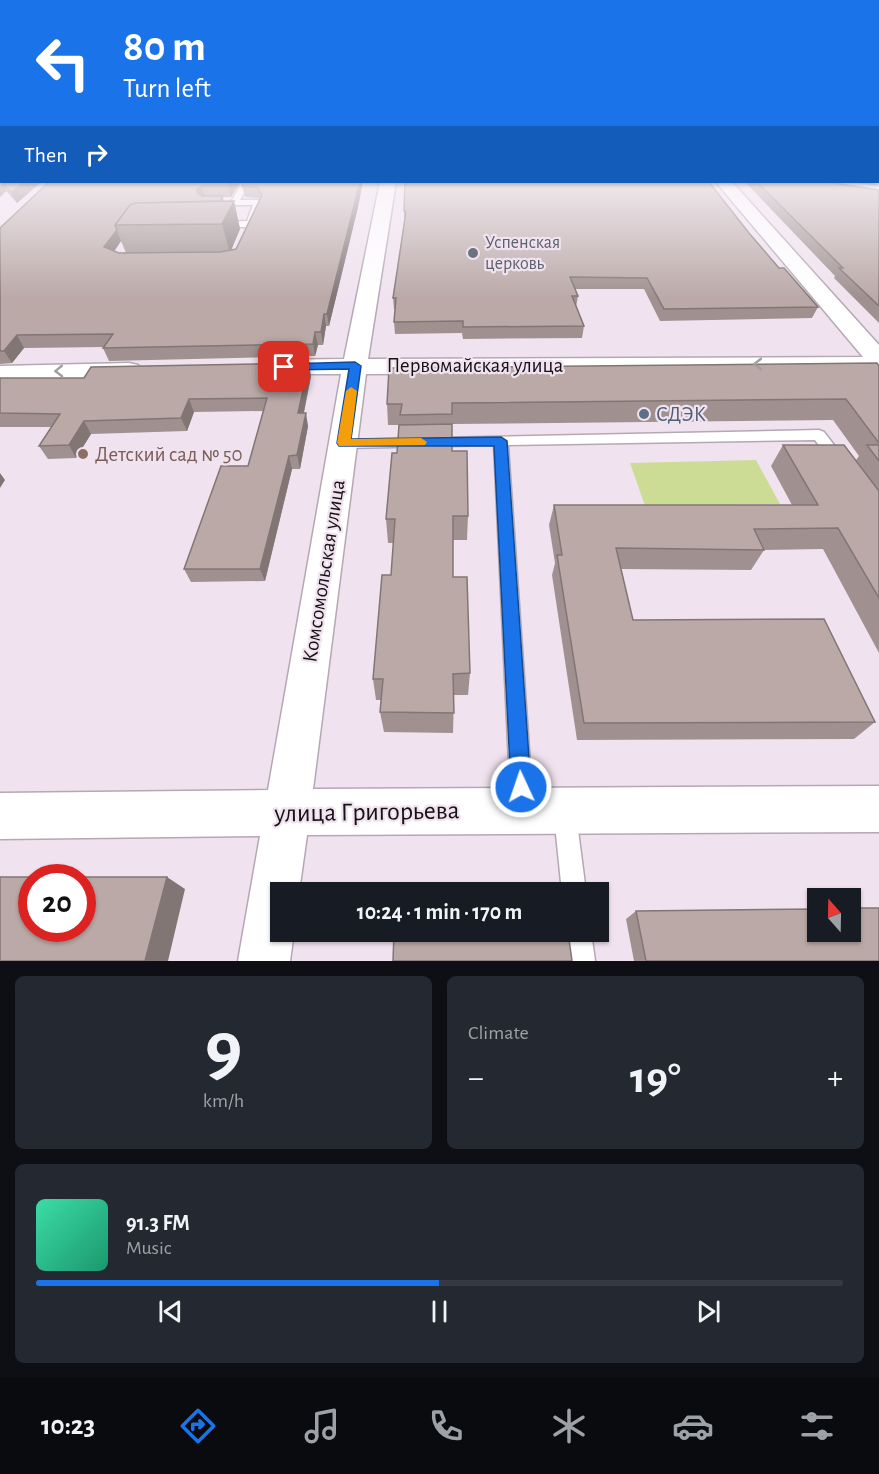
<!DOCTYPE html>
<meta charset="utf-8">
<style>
:root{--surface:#171b24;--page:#242831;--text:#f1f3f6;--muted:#9ea1a6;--line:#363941;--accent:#1a73e8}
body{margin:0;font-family:"Alegreya Sans",sans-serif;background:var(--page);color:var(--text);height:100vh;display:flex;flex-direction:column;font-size:22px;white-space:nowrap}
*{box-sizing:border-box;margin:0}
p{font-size:20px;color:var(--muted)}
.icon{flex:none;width:33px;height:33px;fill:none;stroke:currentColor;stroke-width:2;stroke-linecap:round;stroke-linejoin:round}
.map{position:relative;height:961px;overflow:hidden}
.panel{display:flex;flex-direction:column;gap:15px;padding:15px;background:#0d0f14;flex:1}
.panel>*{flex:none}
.hud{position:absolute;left:0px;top:0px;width:879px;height:183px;box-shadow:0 2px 4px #0004;background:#1a73e8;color:#fff;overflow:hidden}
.needle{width:39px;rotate:340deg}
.tools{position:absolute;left:807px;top:888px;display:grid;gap:12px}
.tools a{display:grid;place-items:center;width:54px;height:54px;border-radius:0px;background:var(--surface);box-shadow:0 2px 4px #0004;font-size:30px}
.speed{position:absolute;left:18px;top:864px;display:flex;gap:12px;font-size:30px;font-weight:700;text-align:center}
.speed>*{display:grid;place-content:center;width:78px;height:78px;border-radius:50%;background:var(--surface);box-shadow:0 2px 4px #0004;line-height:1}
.speed .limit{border:9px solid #d22;background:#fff;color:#111}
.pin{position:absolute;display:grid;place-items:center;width:51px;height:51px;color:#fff;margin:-26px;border-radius:12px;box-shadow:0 3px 9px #0006}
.me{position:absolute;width:66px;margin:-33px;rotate:357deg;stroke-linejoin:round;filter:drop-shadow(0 0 4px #0008)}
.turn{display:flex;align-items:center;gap:21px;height:126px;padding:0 24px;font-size:27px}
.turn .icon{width:78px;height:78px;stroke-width:2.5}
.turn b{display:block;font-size:42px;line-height:51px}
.then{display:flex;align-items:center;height:57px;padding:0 24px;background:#0003;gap:12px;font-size:22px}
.big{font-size:45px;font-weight:700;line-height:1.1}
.panel .tile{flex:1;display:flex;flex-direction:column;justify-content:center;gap:9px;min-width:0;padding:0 21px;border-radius:9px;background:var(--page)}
.panel .dial{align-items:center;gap:0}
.dial b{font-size:78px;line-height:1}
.song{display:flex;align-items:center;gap:18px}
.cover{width:72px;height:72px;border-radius:9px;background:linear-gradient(135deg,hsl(160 70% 55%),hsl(160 70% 35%))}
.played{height:6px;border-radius:3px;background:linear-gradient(90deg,var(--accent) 50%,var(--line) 50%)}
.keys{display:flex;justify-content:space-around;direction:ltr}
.heat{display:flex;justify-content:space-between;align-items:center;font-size:33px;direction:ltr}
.panel .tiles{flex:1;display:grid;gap:15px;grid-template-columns:1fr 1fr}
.tile:last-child{grid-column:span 2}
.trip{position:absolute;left:270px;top:882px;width:339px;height:60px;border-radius:0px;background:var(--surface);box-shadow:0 2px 4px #0004;font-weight:700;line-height:60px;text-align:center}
.tab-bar{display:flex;height:96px;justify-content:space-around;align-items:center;background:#090b0e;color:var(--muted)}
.tab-bar .icon{width:42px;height:42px}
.tab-bar .current{color:var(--accent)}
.tab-bar b{font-size:27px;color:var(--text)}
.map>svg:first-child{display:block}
.green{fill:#ccdc94}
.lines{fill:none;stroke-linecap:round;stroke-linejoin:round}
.lane-casing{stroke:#b4a8b3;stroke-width:3}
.street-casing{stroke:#b4a8b3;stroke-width:3}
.secondary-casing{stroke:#b4a8b3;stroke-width:3}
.lane{fill:#fff;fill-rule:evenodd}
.street{fill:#fff;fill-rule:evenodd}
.secondary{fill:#fff;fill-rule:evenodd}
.wall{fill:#a09190;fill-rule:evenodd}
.shaded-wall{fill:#827675}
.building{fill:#baa9a7;stroke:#827675;stroke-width:1.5;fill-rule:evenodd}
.oneway{stroke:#a1a0a1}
.route{fill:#1a73e8;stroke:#114b97;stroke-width:1.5}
.slow{fill:#f59e0b}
.worship-dot{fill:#6b7280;stroke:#f0e3ef;stroke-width:2}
.service-dot{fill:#5c6f8a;stroke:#f0e3ef;stroke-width:2}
.education-dot{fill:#8d6e63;stroke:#f0e3ef;stroke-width:2}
.labels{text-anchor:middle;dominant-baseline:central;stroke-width:4.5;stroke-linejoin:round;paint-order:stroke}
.far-worship-label{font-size:18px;fill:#5b616d;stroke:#f0e3ef;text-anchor:start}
.street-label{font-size:21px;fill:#151115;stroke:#f0e3ef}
.service-label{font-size:21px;fill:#4e5e75;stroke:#f0e3ef;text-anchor:start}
.education-label{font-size:21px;fill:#785e54;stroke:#f0e3ef;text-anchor:start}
.near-street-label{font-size:26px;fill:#151115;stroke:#f0e3ef}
</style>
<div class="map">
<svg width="879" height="961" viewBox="0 0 879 961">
<rect width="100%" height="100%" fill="#f0e3ef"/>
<path class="green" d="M756,460L780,504L645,506L630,463Z"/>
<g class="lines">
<defs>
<path id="lane" d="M242,182H250L240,200H258L262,203L254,224L250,227H217V223L220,222L247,221L253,205H235L231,202Z
M819,430L824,432L844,458L846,462L844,466H834L815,440L508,445L533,807L530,815L522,818L514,815L511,807L494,445L344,448L337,443L339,440Z
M565,804L573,807L576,815L586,892H562L554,815L557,807Z
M565,932H591L595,961H569Z"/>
<path id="street" d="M380,182H396L368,359L863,357L716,182H732L879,345V371L366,374L313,789L879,786V832L307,835L299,892H280V932H294L290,961H238L260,836L0,839V793L268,790L341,374H270L261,372L258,367L261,362L270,360L344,359Z
M819,182H852L879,186V196L827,187Z
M129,363L138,365L141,370L138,375L129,377L0,380V366Z"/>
<path id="secondary" d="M878,163H879V172H878Z"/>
</defs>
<use href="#lane" class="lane-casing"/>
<use href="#street" class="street-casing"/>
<use href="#secondary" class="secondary-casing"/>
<use href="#lane" class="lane"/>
<use href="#street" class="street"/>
<use href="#secondary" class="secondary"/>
</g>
<path class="wall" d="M0,163L41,182L17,203L6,191L0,197Z
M49,182H240L231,197H223L224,201H234L240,229L231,250L236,249L260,199L259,198L245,197L242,186L244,182L358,207L329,326H326L323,345H318L315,356L109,361L103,348L104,347L24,348L12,363L0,364V228ZM121,241L126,253H119L114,251Z
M745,182H826L879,190V323L834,278L835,276Z
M404,211L749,233L779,268L818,307L812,318L660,321L644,289H575L578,296L576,307L584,326L582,338L463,339L462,333L395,334L394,322L395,309H394L393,298L404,222Z
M879,366V653L823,549L764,550L751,570L621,569L633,620L875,722L854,739L577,740L552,575L555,563L549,525L554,505H792L771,466L783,445L856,460L859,456L833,420L452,424V451L468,516L467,540H453V577L470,673L468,695H454L453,733L384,732L380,712L381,700H376L373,679L391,575L394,543H388L386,519L397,453L399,425H388L387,404Z
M311,376L304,413L308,426L300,469H292L265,581L191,582L184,569L248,466L263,411L194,412L187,431L91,434L76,458L48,459L39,446L51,427H0V378H84Z
M636,911L879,961H634L626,919Z"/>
<path class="shaded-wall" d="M1,181L6,191L0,197V182Z
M24,182H41L17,203L11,192Z
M231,182H240L231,197L228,186Z
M360,182H363L358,207L329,326L327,314Z
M202,186L205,197L200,200L197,193V189Z
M234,201L240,229L230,253L222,224Z
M117,230L121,241L109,259L104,247Z
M324,314L326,326L323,345L321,332Z
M315,332L318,345L315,356L313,344Z
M17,335L24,348L12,363L4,351Z
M309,363L311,376L301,426L298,413Z
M189,399L194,412L187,431L181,418Z
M306,413L308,426L300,469L297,455Z
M84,421L91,434L76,458L69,445Z
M289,456L292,469L265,581L260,569Z
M0,473L5,480L0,488Z
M167,877L185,889L168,961H145Z"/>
<path class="building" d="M0,163H2V181L0,182Z
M2,182H24L11,192Z
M49,182H231L228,186H202L197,189V193L202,196H223L220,201L136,203L130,205L115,225L117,230L104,247L119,253L220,252L236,249L262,195L257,187L242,186L244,182H360L327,314H324L321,332H315L313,344L103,348L113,334L17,335L4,351H0V228Z
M405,182H709L749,233L779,268H784L818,307L664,309L647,278L570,277L578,296H572L584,326L463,327V321L394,322L396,298H393L406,212L404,211Z
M757,182H826L879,190V306L839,268H843Z
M234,201L222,224L115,225L130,205L136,203Z
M309,363L298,413H306L297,455L289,456L260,569H184L221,466H248L267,398L189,399L181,418L84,421L69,445L39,446L60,414L0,413V378H84L91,367Z
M877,363L879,366V443L846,399L452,403V414L400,415L402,404H387L389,368Z
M452,424V451H467L468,516H453V577H467L470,673L453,674L454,713L380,712L383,679H373L382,575H391L395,519H386L392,453H397L399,425Z
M783,445H844L879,491V598L838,528L754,529L764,550L616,548L633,620L824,619L875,722L584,723L557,555H562L554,505H818Z
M867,445H879V461Z
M0,877H167L145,961H0ZM32,878H82V928H32Z
M396,885H563L564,892H396Z
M850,908H879V961H646L636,911L818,909V932H850Z
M394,932H568L572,961H393Z"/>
<defs><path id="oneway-chevron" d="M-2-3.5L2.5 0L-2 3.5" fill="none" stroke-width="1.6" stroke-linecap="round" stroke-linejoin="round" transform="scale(1.5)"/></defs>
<g class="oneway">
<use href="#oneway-chevron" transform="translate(758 364) rotate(180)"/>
<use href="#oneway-chevron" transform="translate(59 371) rotate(179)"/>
</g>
<linearGradient id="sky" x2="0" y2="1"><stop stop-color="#57b3dc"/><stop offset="0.55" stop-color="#f8f2f8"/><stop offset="1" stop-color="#f8f2f8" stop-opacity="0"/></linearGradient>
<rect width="879" height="298" fill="url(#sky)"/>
<path class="route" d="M355,362L361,366L351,439L501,437L507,441L531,787L528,794L521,797L514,794L511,787L494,446H339L337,443L349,369L284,370L279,367L284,364Z"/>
<path class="slow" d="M351,387L357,391L351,439L421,438L427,442L425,445L339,446L337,443L346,391Z"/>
<circle class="worship-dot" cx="473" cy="253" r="6"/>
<circle class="service-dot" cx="644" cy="414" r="6"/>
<circle class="education-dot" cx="83" cy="454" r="6"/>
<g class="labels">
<g class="far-worship-label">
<text x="485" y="243">Успенская<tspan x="485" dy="21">церковь</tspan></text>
</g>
<g class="street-label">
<text x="475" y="365">Первомайская улица</text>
<text transform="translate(324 571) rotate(-81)">Комсомольская улица</text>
</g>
<g class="service-label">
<text x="656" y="414">СДЭК</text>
</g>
<g class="education-label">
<text x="95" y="454">Детский сад № 50</text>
</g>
<g class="near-street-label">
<text transform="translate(367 812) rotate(-1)">улица Григорьева</text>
</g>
</g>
</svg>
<div class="tools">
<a><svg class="needle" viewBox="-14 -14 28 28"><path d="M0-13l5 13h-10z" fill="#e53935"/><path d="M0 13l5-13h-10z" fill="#9ea1a6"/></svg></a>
</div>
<div class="speed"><div class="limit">20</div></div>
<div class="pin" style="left:284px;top:367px;background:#d93025"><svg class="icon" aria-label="arrive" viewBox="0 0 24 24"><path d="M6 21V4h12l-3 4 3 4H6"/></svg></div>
<svg class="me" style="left:521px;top:787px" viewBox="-20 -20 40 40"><circle r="17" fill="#1a73e8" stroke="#fff" stroke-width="3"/><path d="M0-11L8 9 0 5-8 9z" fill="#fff"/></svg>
<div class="trip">10:24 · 1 min · 170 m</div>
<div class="hud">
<div class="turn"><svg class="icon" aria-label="left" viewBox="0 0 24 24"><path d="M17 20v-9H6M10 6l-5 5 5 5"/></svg><div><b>80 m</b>Turn left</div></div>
<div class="then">Then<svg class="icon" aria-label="right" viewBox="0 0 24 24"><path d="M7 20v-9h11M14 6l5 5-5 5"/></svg></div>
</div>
</div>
<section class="panel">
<div class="tiles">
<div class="tile dial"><b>9</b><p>km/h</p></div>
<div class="tile"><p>Climate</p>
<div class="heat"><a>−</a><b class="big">19°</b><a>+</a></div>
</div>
<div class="tile">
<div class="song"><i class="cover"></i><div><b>91.3 FM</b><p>Music</p></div></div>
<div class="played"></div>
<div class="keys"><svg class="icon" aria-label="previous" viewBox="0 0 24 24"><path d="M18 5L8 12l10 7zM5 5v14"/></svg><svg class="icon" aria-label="pause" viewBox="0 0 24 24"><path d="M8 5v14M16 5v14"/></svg><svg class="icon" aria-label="next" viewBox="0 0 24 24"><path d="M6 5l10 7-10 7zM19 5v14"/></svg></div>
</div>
</div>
</section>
<nav class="tab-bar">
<b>10:23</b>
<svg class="icon current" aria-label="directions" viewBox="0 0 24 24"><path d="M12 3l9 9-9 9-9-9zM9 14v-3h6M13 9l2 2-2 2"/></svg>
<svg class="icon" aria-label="music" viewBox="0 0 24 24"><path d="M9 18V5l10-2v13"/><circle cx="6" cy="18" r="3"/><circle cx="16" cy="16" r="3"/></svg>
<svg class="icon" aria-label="phone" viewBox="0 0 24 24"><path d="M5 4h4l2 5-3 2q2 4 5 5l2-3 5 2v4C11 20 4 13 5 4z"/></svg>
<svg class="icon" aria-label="climate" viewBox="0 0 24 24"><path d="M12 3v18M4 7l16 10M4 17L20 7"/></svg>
<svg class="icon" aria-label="car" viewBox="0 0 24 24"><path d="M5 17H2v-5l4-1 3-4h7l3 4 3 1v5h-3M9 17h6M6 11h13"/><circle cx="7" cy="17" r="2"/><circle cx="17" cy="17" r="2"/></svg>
<svg class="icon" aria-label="filters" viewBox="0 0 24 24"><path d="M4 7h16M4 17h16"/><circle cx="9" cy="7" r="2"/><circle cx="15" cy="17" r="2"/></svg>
</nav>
